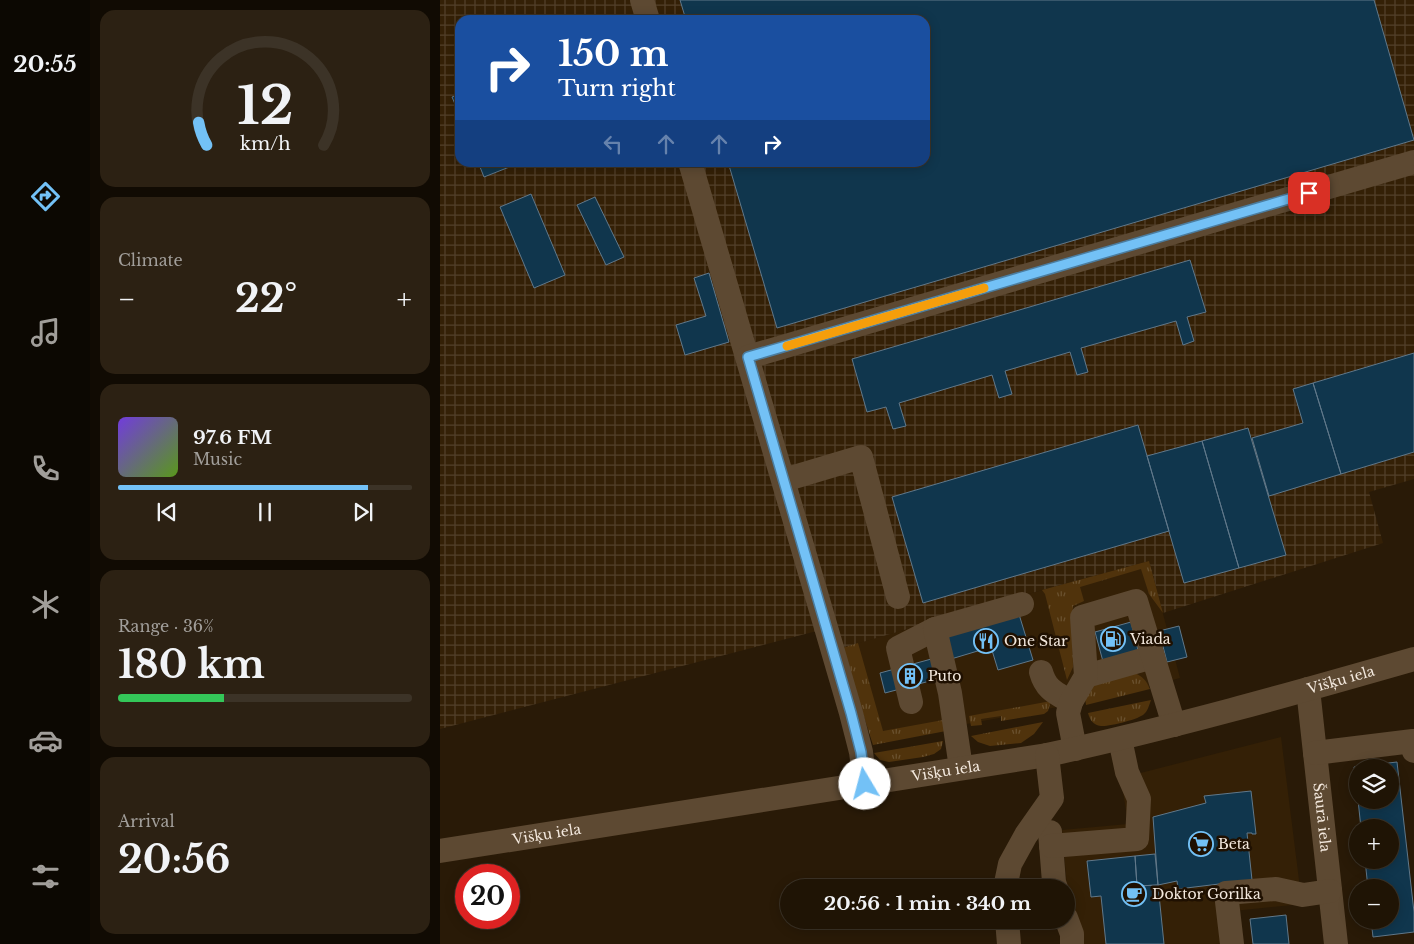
<!DOCTYPE html>
<meta charset="utf-8">
<style>
:root{--surface:#1f1405;--page:#2c2113;--text:#f1f3f6;--muted:#a19e9a;--line:#3c3327;--accent:#73c1f6}
body{margin:0;font-family:"Libre Baskerville",serif;background:var(--page);color:var(--text);height:100vh;display:flex;flex-direction:column;font-size:19px;white-space:nowrap}
*{box-sizing:border-box;margin:0}
p{font-size:16px;color:var(--muted)}
.icon{flex:none;width:28px;height:28px;fill:none;stroke:currentColor;stroke-width:2;stroke-linecap:round;stroke-linejoin:round}
.map{position:relative;flex:1;overflow:hidden}
.details{display:flex;flex-direction:column;gap:10px;padding:10px;background:#110b03;width:350px}
.details>*{flex:none}
.guide{position:absolute;left:15px;top:15px;width:475px;height:152px;border-radius:15px;box-shadow:0 2px 12px #0003,0 0 0 1px var(--line);background:#1a4fa0;color:#fff;overflow:hidden}
.controls{position:absolute;left:909px;top:759px;display:grid;gap:10px}
.controls a{display:grid;place-items:center;width:50px;height:50px;border-radius:50%;background:var(--surface);box-shadow:0 2px 12px #0003,0 0 0 1px var(--line);font-size:25px}
.speed{position:absolute;left:15px;top:864px;display:flex;gap:10px;font-size:25px;font-weight:700;text-align:center}
.speed>*{display:grid;place-content:center;width:65px;height:65px;border-radius:50%;background:var(--surface);box-shadow:0 2px 12px #0003,0 0 0 1px var(--line);line-height:1}
.speed .limit{border:8px solid #d22;background:#fff;color:#111}
.pin{position:absolute;display:grid;place-items:center;width:42px;height:42px;color:#fff;margin:-21px;border-radius:10px;box-shadow:0 2px 8px #0006}
.me{position:absolute;width:55px;margin:-28px;rotate:352deg;stroke-linejoin:round;filter:drop-shadow(0 0 4px #0008)}
.turn{display:flex;align-items:center;gap:18px;height:105px;padding:0 20px;font-size:22px}
.turn .icon{width:65px;height:65px;stroke-width:2.5}
.turn b{display:block;font-size:35px;line-height:42px}
.lanes{display:flex;align-items:center;height:48px;padding:0 20px;background:#0003;justify-content:center;gap:25px;direction:ltr}
.lanes .off{opacity:.35}
.big{font-size:38px;font-weight:800;line-height:1.1}
.details .widget{flex:1;display:flex;flex-direction:column;justify-content:center;gap:8px;min-width:0;padding:0 18px;border-radius:15px;background:var(--page)}
.details .dial{align-items:center;gap:0}
.dial svg{height:130px;overflow:visible;fill:none;stroke:var(--line);stroke-width:7;stroke-linecap:round;text-anchor:middle}
.dial text{fill:var(--text);stroke:none}
.song{display:flex;align-items:center;gap:15px}
.cover{width:60px;height:60px;border-radius:8px;background:linear-gradient(135deg,hsl(260 70% 55%),hsl(90 70% 35%))}
.played{height:5px;border-radius:2px;background:linear-gradient(90deg,var(--accent) 85%,var(--line) 85%)}
.keys{display:flex;justify-content:space-around;direction:ltr}
.heat{display:flex;justify-content:space-between;align-items:center;font-size:28px;direction:ltr}
.charge{height:8px;border-radius:4px;background:linear-gradient(90deg,#34c759 36%,var(--line) 0)}
.trip{position:absolute;left:340px;top:879px;width:295px;height:50px;border-radius:25px;background:var(--surface);box-shadow:0 2px 12px #0003,0 0 0 1px var(--line);font-weight:800;line-height:50px;text-align:center}
main{display:flex;flex:1;min-height:0}
.tab-bar{display:flex;flex-direction:column;width:90px;justify-content:space-around;align-items:center;background:#0c0802;color:var(--muted)}
.tab-bar .icon{width:35px;height:35px}
.tab-bar .on{color:var(--accent)}
.tab-bar b{font-size:22px;color:var(--text)}
.map>svg:first-child{display:block}
.built{fill:#342006}
.industrial{fill:url(#industrial-grid);fill-rule:evenodd}
.grass{fill:url(#grass-tufts)}
.building{fill:#10364d;stroke:#60788a}
.lines{fill:none;stroke-linecap:round;stroke-linejoin:round}
.minor{stroke:#5d4932;stroke-width:24}
.route-casing{stroke:#4b7da0;stroke-width:12}
.route{stroke:#73c1f6;stroke-width:9}
.slow{stroke:#f59e0b;stroke-width:9}
.labels{text-anchor:middle;dominant-baseline:central;stroke-width:5;stroke-linejoin:round;paint-order:stroke}
.poi-label{font-size:14px;fill:#f3e8dd;stroke:#1f1001;text-anchor:start}
.street-label{font-size:14px;fill:#f3e8dd;stroke:#1f1001}
</style>
<main>
<nav class="tab-bar">
<b>20:55</b>
<svg class="icon on" aria-label="directions" viewBox="0 0 24 24"><path d="M12 3l9 9-9 9-9-9zM9 14v-3h6M13 9l2 2-2 2"/></svg>
<svg class="icon" aria-label="music" viewBox="0 0 24 24"><path d="M9 18V5l10-2v13"/><circle cx="6" cy="18" r="3"/><circle cx="16" cy="16" r="3"/></svg>
<svg class="icon" aria-label="phone" viewBox="0 0 24 24"><path d="M5 4h4l2 5-3 2q2 4 5 5l2-3 5 2v4C11 20 4 13 5 4z"/></svg>
<svg class="icon" aria-label="climate" viewBox="0 0 24 24"><path d="M12 3v18M4 7l16 10M4 17L20 7"/></svg>
<svg class="icon" aria-label="car" viewBox="0 0 24 24"><path d="M5 17H2v-5l4-1 3-4h7l3 4 3 1v5h-3M9 17h6M6 11h13"/><circle cx="7" cy="17" r="2"/><circle cx="17" cy="17" r="2"/></svg>
<svg class="icon" aria-label="filters" viewBox="0 0 24 24"><path d="M4 7h16M4 17h16"/><circle cx="9" cy="7" r="2"/><circle cx="15" cy="17" r="2"/></svg>
</nav>
<section class="details">
<div class="widget dial"><svg viewBox="0 0 100 80">
<path d="M14 69A42 42 0 1 1 86 69"/>
<path d="M14 69A42 42 0 0 1 9 55" stroke="#73c1f6"/>
<text x="50" y="56" font-size="32" font-weight="700">12</text>
<text x="50" y="72" font-size="11">km/h</text>
</svg></div>
<div class="widget"><p>Climate</p>
<div class="heat"><a>−</a><b class="big">22°</b><a>+</a></div>
</div>
<div class="widget">
<div class="song"><i class="cover"></i><div><b>97.6 FM</b><p>Music</p></div></div>
<div class="played"></div>
<div class="keys"><svg class="icon" aria-label="previous" viewBox="0 0 24 24"><path d="M18 5L8 12l10 7zM5 5v14"/></svg><svg class="icon" aria-label="pause" viewBox="0 0 24 24"><path d="M8 5v14M16 5v14"/></svg><svg class="icon" aria-label="next" viewBox="0 0 24 24"><path d="M6 5l10 7-10 7zM19 5v14"/></svg></div>
</div>
<div class="widget"><p>Range · 36%</p><b class="big">180 km</b><div class="charge"></div></div>
<div class="widget"><p>Arrival</p><b class="big">20:56</b></div>
</section>
<div class="map">
<svg width="974" height="944" viewBox="0 0 974 944">
<defs>
<pattern id="industrial-grid" width="8" height="8" patternUnits="userSpaceOnUse" patternTransform="scale(1.25)"><rect width="8" height="8" fill="#342006"/><path d="M0 4h8M4 0v8" fill="none" stroke="#52402a"/></pattern>
<pattern id="grass-tufts" width="24" height="20" patternUnits="userSpaceOnUse" patternTransform="scale(1.25)"><rect width="24" height="20" fill="#50330c"/><path d="M3 7l-1-3M5 7V3M7 7l1-3M15 17l-1-3M17 17v-4M19 17l1-3" fill="none" stroke="#6a512f"/></pattern>
</defs>
<rect width="100%" height="100%" fill="#291a07"/>
<path class="built" d="M709,561L740,678L661,699L440,740L415,644L602,590Z
M841,737L862,904L784,912L787,943L776,944H632L622,830L688,824L681,778Z"/>
<path class="industrial" d="M0,0H974V479L929,492L943,543L723,613L709,561L602,590L402,648L396,626L0,729ZM20,20H485V162H20Z"/>
<path class="grass" d="M709,561L723,613L709,594L701,569L640,587L644,601L633,606L632,622L633,667L627,680L605,594L602,590Z
M418,643L443,731L503,720L506,731L433,745L402,648Z
M695,673C703,677 706,680 710,689L646,705L645,697L653,683Z
M711,700C709,705 708,711 704,714C700,719 668,727 661,726C653,725 650,720 648,713Z
M611,701L608,711L604,714L561,721V716L541,719L542,725L531,726L529,716Z
M603,722L594,734L581,743L550,746L538,742L531,736Z
M503,741L501,749L494,754L483,757L449,762L440,760L434,753Z"/>
<path class="building" d="M240,0H934L974,140L337,328L288,162H485V20H246Z
M20,94V116L12,97Z
M38,162H76L77,164L44,177Z
M91,194L125,275L94,288L60,207Z
M155,197L184,257L166,265L137,205Z
M750,260L766,312L747,317L754,341L743,345L736,321L641,348L648,372L637,375L630,352L565,371L572,394L559,398L552,375L459,403L466,426L453,429L446,407L427,412L412,359Z
M269,273L289,342L245,355L236,325L266,316L254,278Z
M974,353V452L901,474L873,383Z
M873,383L901,474L829,496L812,438L863,423L853,389Z
M698,425L729,531L483,603L452,497Z
M808,428L846,555L799,568L762,441Z
M762,441L799,568L744,583L707,456Z
M578,611L593,660L558,670L551,647L511,659L503,634Z
M691,622L703,670L668,680L655,632Z
M739,626L747,657L727,662L719,631Z
M495,658L501,678L445,693L440,673Z
M957,762L974,912V932L933,937L931,920H950V888H928L925,860H950V828H921L918,800H950V768H918V799L914,767Z
M811,791L816,834H812V833H807L812,880L738,889L737,881L718,885L713,817L766,803L764,796Z
M715,854L718,885L697,886L695,856Z
M695,856L697,886L718,885L724,944H666L661,896L651,897L647,861Z
M846,915L849,944H813L810,919Z"/>
<g class="lines">
<g class="minor">
<path d="M202,0L208,20"/>
<path d="M250,162L411,713L421,752L425,784"/>
<path d="M308,357L974,162"/>
<path d="M344,480L421,457L458,597"/>
<path d="M601,672C606,690 616,693 631,702"/>
<path d="M646,676L713,657"/>
<path id="s1" d="M868,689L896,944"/>
<path d="M471,702L458,648L495,629"/>
<path d="M635,749L628,713L631,702L646,676L642,617L696,601L734,725"/>
<path d="M875,753L973,741L974,751"/>
<path d="M521,768L510,693L495,629L582,604"/>
<path d="M610,832L614,882L616,888"/>
<path d="M611,846L697,839L699,799L687,772L680,739"/>
<path id="s2" d="M0,851L607,755C731,728 852,694 974,659"/>
<path d="M565,888L570,864L586,835L612,798L607,755"/>
<path d="M626,918L632,934V944"/>
<path d="M567,920L569,944"/>
<path d="M792,944L786,893L836,889L863,895L890,891"/>
</g>
</g>
<g class="lines">
<defs>
<path id="route" d="M425,784L421,752L411,713L308,357L869,193"/>
</defs>
<use href="#route" class="route-casing"/>
<use href="#route" class="route"/>
<path class="slow" d="M347,346L544,288"/>
</g>
<defs>
<symbol id="fuel-ring" viewBox="-11 -11 22 22"><circle r="9.5" fill="#1f1001" stroke="#73c1f6" stroke-width="1.5"/><path d="M-5.5-6h7V0h2V4h1.3V-2.5L3-4.5l.8-.8L6-3V5H2.5V1h-1V6h-7ZM-4.2-4.7v3.2H.2V-4.7Z" fill="#73c1f6"/></symbol>
<symbol id="restaurant-ring" viewBox="-11 -11 22 22"><circle r="9.5" fill="#1f1001" stroke="#73c1f6" stroke-width="1.5"/><path d="M-5-6h1v4h1v-4h1v4h1v-4h1v5L-1.5 .5V6h-2V.5L-5-1ZM5-6V6H3V1.5H1.5Q1.5-4 5-6Z" fill="#73c1f6"/></symbol>
<symbol id="building-ring" viewBox="-11 -11 22 22"><circle r="9.5" fill="#1f1001" stroke="#73c1f6" stroke-width="1.5"/><path d="M-4-6H4V6H1V3H-1V6H-4ZM-2.5-4.3h1.7v1.8h-1.7ZM.8-4.3h1.7v1.8H.8ZM-2.5-1h1.7V.8h-1.7ZM.8-1h1.7V.8H.8Z" fill="#73c1f6"/></symbol>
<symbol id="supermarket-ring" viewBox="-11 -11 22 22"><circle r="9.5" fill="#1f1001" stroke="#73c1f6" stroke-width="1.5"/><path d="M-6-5.5h2.5l.6 2H6L4.5 2H-2.5L-4.4-4H-6ZM-1.5 3.2a1.3 1.3 0 1 0 .1 0ZM3 3.2a1.3 1.3 0 1 0 .1 0Z" fill="#73c1f6"/></symbol>
<symbol id="cafe-ring" viewBox="-11 -11 22 22"><circle r="9.5" fill="#1f1001" stroke="#73c1f6" stroke-width="1.5"/><path d="M-5.5-4.5H6V0H3Q3 3.5 0 3.5H-2.5Q-5.5 3.5-5.5 0ZM3-3.2v2h1.7v-2ZM-6 4.5H4V6H-6Z" fill="#73c1f6"/></symbol>
</defs>
<g fill-rule="evenodd">
<use href="#fuel-ring" x="659" y="625" width="28" height="28"/>
<use href="#restaurant-ring" x="532" y="627" width="28" height="28"/>
<use href="#building-ring" x="456" y="662" width="28" height="28"/>
<use href="#supermarket-ring" x="747" y="830" width="28" height="28"/>
<use href="#cafe-ring" x="680" y="880" width="28" height="28"/>
</g>
<g class="labels">
<g class="poi-label">
<text x="690" y="639">Viada</text>
<text x="564" y="641">One Star</text>
<text x="488" y="676">Puto</text>
<text x="778" y="844">Beta</text>
<text x="712" y="894">Doktor Gorilka</text>
</g>
<g class="street-label">
<text stroke="none"><textPath href="#s2" startOffset="918">Višķu iela</textPath></text>
<text stroke="none"><textPath href="#s2" startOffset="512">Višķu iela</textPath></text>
<text stroke="none"><textPath href="#s1" startOffset="129">Šaurā iela</textPath></text>
<text stroke="none"><textPath href="#s2" startOffset="108">Višķu iela</textPath></text>
</g>
</g>
</svg>
<div class="controls">
<a><svg class="icon" aria-label="layers" viewBox="0 0 24 24"><path d="M12 4l9 5-9 5-9-5zM3 14l9 5 9-5"/></svg></a>
<a>+</a>
<a>−</a>
</div>
<div class="speed"><div class="limit">20</div></div>
<div class="pin" style="left:869px;top:193px;background:#d93025"><svg class="icon" aria-label="arrive" viewBox="0 0 24 24"><path d="M6 21V4h12l-3 4 3 4H6"/></svg></div>
<svg class="me" style="left:425px;top:784px" viewBox="-20 -20 40 40"><circle r="19" fill="#fff"/><path d="M0-13L10 11 0 6-10 11z" fill="#73c1f6"/></svg>
<div class="trip">20:56 · 1 min · 340 m</div>
<div class="guide">
<div class="turn"><svg class="icon" aria-label="right" viewBox="0 0 24 24"><path d="M7 20v-9h11M14 6l5 5-5 5"/></svg><div><b>150 m</b>Turn right</div></div>
<div class="lanes"><svg class="icon off" aria-label="left" viewBox="0 0 24 24"><path d="M17 20v-9H6M10 6l-5 5 5 5"/></svg><svg class="icon off" aria-label="ahead" viewBox="0 0 24 24"><path d="M12 20V5M6 11l6-6 6 6"/></svg><svg class="icon off" aria-label="ahead" viewBox="0 0 24 24"><path d="M12 20V5M6 11l6-6 6 6"/></svg><svg class="icon" aria-label="right" viewBox="0 0 24 24"><path d="M7 20v-9h11M14 6l5 5-5 5"/></svg></div>
</div>
</div>
</main>
